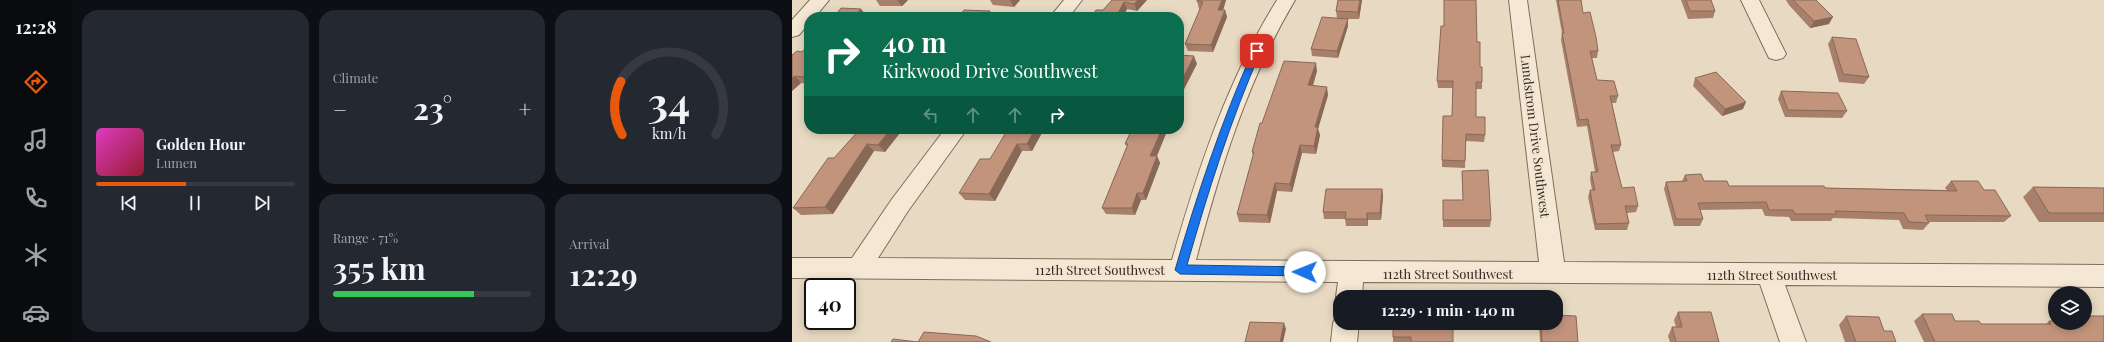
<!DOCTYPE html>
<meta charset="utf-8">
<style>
:root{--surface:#171b24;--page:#242831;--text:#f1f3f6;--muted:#9ea1a6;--line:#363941;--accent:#ea580c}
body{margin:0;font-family:"Playfair Display",serif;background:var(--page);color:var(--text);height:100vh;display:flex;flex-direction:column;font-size:15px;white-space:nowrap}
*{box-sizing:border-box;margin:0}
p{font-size:13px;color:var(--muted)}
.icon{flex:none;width:22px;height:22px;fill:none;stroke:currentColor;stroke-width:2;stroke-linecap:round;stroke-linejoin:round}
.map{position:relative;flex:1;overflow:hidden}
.side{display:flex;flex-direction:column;gap:10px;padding:10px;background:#0d0f14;width:720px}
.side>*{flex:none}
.guide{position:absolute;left:12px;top:12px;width:380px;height:122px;border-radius:16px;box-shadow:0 2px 10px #0003;background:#0b6e4f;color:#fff;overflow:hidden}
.tools{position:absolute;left:1256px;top:286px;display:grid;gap:8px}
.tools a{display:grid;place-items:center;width:44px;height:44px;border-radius:50%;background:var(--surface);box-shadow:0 2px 10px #0003;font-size:20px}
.speed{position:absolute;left:12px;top:278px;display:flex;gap:8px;font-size:20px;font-weight:700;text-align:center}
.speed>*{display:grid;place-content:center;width:52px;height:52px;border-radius:50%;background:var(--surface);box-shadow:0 2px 10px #0003;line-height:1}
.speed .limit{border:2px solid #111;border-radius:6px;background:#fff;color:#111}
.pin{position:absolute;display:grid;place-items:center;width:34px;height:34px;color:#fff;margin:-17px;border-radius:8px;box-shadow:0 2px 6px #0006}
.me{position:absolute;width:44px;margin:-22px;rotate:271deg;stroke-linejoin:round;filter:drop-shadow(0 0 3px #0008)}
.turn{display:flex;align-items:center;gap:14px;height:84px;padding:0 12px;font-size:18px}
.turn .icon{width:52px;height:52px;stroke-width:2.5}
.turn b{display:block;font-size:28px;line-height:34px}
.lanes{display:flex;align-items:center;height:38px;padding:0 12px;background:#0003;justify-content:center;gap:20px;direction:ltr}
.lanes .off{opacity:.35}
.big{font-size:30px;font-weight:700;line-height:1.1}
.side .card{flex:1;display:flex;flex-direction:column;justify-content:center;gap:6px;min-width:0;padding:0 14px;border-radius:16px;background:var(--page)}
.side .dial{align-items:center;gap:0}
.dial svg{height:104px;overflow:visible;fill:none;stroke:var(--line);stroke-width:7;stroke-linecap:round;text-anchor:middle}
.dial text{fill:var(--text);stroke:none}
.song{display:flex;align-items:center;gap:12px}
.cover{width:48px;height:48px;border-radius:6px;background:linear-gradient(135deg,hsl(310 70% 55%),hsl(350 70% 35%))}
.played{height:4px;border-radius:2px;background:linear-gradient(90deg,var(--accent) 45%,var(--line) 45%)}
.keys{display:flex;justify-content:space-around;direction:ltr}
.heat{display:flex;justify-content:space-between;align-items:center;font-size:22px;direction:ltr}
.charge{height:6px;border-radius:3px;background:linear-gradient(90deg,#34c759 71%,var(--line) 0)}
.side .tiles{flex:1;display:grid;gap:10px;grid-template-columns:repeat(3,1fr)}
.card:first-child{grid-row:span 2}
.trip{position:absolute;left:541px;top:290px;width:230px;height:40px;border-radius:16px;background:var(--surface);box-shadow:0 2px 10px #0003;font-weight:700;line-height:40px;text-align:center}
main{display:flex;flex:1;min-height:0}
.menu{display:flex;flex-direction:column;width:72px;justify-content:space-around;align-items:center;background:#090b0e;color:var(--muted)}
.menu .icon{width:28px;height:28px}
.menu .current{color:var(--accent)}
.menu b{font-size:18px;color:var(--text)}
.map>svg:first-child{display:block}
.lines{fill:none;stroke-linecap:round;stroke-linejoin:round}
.minor-casing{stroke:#806c5c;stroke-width:2}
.minor{fill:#f4e8d4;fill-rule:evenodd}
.wall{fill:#a77f6b}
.shaded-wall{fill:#886857}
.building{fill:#c2947c;stroke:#886857}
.route{fill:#1a73e8;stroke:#114b97}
.labels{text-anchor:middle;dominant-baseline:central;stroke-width:4;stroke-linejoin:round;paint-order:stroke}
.street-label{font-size:13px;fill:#32261e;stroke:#f1e5d1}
</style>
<main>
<nav class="menu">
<b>12:28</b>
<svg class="icon current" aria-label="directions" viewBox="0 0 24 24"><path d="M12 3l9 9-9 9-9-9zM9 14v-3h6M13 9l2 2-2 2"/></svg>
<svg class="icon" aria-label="music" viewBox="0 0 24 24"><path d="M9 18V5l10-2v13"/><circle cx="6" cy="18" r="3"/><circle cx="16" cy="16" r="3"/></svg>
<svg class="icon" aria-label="phone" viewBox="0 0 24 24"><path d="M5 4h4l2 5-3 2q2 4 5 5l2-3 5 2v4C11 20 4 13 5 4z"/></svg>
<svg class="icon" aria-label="climate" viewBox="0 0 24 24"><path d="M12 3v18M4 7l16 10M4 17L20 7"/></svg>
<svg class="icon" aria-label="car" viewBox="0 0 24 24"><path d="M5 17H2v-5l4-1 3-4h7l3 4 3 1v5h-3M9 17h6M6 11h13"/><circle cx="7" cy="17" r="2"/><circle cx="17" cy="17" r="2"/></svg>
</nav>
<section class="side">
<div class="tiles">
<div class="card">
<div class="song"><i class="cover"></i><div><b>Golden Hour</b><p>Lumen</p></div></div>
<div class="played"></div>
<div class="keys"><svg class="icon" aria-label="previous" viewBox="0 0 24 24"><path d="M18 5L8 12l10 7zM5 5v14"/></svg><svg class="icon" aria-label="pause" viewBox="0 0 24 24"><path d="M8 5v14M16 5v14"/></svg><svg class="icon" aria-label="next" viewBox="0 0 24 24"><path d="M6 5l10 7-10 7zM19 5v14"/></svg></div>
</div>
<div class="card"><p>Climate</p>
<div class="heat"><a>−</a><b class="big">23°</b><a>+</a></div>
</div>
<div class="card dial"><svg viewBox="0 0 100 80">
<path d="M14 69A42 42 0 1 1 86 69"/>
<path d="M14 69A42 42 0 0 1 13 28" stroke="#ea580c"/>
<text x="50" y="56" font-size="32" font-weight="700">34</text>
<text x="50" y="72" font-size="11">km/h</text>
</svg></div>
<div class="card"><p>Range · 71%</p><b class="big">355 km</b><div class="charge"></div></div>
<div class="card"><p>Arrival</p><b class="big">12:29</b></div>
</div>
</section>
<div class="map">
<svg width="1312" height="342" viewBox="0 0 1312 342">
<rect width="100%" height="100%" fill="#e8dac2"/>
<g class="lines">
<defs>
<path id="minor" d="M18,0H37L23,17H17V23L7,35L0,37V20Z
M272,0H290L277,17H258Z
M485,0H503C455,81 428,169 404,260L747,262L717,0H735L772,262L1312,265V287L993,285L1014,342H988L968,284L571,282L570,297H548V305L544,297L546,282L0,278V258H60L100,199L153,129H175L116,211L86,258L380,260C406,169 435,81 485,0Z
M949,0H967L994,54L991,58L984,60L977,58Z
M548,314V323H567L565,342H539L541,323L545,315Z"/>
</defs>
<use href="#minor" class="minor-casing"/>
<use href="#minor" class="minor"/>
</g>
<path class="wall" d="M84,0H116L110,6H88Z
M198,0H228L222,7L201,5Z
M320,0H355L345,11L335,9L331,17H300L311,10Z
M434,0L431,10H433L435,17L421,52L396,51L393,44L408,9H407L405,1Z
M546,0H570L567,19H549L556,26L546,58L520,56L519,49L545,18L544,11Z
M764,0H789L791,13L806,51L805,58H800L805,80L826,96L824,103H820L829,145L827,151L821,152L830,188L846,206L844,212L835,213L837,223L835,230H803L796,197L798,190H800L798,179L799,172H803L795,126L785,127L769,40L770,33Z
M889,0H919L923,11L921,18L896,19Z
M994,0H1024L1037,24L1018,28L997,5Z
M1040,37L1077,77L1072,84L1047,82L1036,44Z
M685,42L690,82V89H684V117L693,135L692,142L674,141L673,168L650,167V160L660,116L661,88H646L645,81Z
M17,44V84L9,83L0,91V55L10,52Z
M525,71L521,86L536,95L526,129L528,135L524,154L510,153L500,192L485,191L478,223L447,222L445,214L461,156L460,152L470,123Z
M903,78L951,109L930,116L901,86Z
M989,91L1055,111L1050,118L993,117L986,99Z
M111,129L93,152L82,151L41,214L9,215L1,208L42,158Z
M252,129L240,151H230L203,201L173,200L167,193L198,159Z
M340,129L365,156L368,163L354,200H349L343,215L314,214L310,208L335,146L333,144Z
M670,171L699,220L698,227H651V200H671Z
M893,175L912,181L937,186L1155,190L1153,188L1159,181L1192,190L1219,216L1212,222H1136L1137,223L1131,230L1111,229L1107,220L1041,218L1039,221H999L997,217L973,216L970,209L908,210L911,219L908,226H882L872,189L874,182L890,181Z
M1241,187L1312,188V222H1247L1231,197Z
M590,189L591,196L589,220H576V226H554L553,219H532L531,212Z
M886,312L927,342H878L876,336L880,327H884L882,320Z
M1130,314L1163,321L1189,324H1254L1257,321L1312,342H1132L1122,321Z
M1054,316L1092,331L1104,342H1053L1047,325Z
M601,323L661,342H601Z
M747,323H764L786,342H748Z"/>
<path class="shaded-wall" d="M105,0H116L110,6Z
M218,0H228L222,7Z
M346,0H355L345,11L342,4Z
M430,0H434L429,17L426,10Z
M568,0H570L567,19L566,12Z
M332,2L335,9L331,17H324Z
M69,9L75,16L74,17H62Z
M433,10L435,17L421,52L419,45Z
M198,11L201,17H193Z
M1041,17L1037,24L1018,28L1022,21Z
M556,19V26L546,58L545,51Z
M402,56L405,64L387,99V86Z
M524,63L525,71L518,94L516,85Z
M17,72V83L11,77Z
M3,76L9,83L0,91V78Z
M535,87L536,95L526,129L528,135L524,154L522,146L523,127Z
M954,102L951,109L930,116L933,109Z
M99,129H111L93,152L86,145Z
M243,129H252L240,151L235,144Z
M370,129H376L365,156L368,163L354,200L351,193L358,156Z
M75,144L82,151L41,214L33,207Z
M225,144L230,151L203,201L197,194Z
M508,145L510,153L500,192L498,184Z
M483,183L485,191L478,223L475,215Z
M590,189L591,196L589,220L588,213Z
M345,193L349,200L343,215L340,208Z
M575,213L576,220V226L575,219Z
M492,323L494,329L491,342H488Z"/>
<path class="building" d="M320,0H346L342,4L332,2L324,17H300L304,10H311Z
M405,0H430L426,10H433L419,45L393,44L411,2L405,1Z
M546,0H568L566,12L544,11Z
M652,0H684L685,42H688V67H690V82H684V117H693V135L674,134L673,161L650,160L651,116H660L661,81H645L649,26H652Z
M766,0H789L791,13L798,12L804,37L806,51H798L805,80L822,81L826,96H818L829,145H819L830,188L842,187L846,206H833L837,223L804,224L798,190H803L799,172H806L796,119L787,120L770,33H772Z
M894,0H919L923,11H898Z
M1001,0H1024L1041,17L1022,21Z
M49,8L69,9L62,17H42Z
M172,10L198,11L193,17H166Z
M530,17L556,19L545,51L519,49Z
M1040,37L1064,39L1077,77L1051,74Z
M17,44V72L11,77L3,76L0,78V55L5,51L10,52Z
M387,55L402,56L387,86Z
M492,61L524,63L516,85L535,87L523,127H526L522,146L508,145L498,184L483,183L475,215L445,214L462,152H460L468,123H470Z
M924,72L954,102L933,109L903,78Z
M989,91L1046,93L1055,111L996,110Z
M68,129H99L86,145L75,144L33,207L1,208L36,158H42Z
M216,129H243L235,144H225L197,194L167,193L188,159H198Z
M340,129H370L358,156H365L351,193H345L340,208H310L336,144H333Z
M696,170L699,220H651V200H671L670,171Z
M909,174L912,181H935L937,186H1032L1033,188L1165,191L1159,181H1186L1192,190H1203L1219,216L1133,215L1137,223L1117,222L1112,213L1043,211L1044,214H1003L1001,210H977L974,202L906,203L911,219H884L874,182L895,181L893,175Z
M1241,187L1312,188V213H1257Z
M534,189H590L588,213H575V219H553L554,212H531Z
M886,312H919L927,342H884L880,327H890Z
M1130,314H1160L1163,321H1187L1189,324H1259L1257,321H1263V323H1293V316H1312V342H1143Z
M764,315L784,316L786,342H750L749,323H764Z
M1054,316L1087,317L1092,331H1100L1104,342H1064Z
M458,322L492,323L488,342H453Z
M601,323H661V342H619V337H601Z
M132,332L184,336L199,342H99L101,339L126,342Z"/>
<path class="route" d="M465,48L469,51C438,121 416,192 395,265L513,267L518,272L513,276L388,274L383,270C405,195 429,122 461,51Z"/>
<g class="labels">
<g class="street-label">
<text transform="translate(744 136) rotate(83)">Lundstrom Drive Southwest</text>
<text x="308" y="269">112th Street Southwest</text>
<text x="656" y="273">112th Street Southwest</text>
<text x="980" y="274">112th Street Southwest</text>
</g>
</g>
</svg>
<div class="tools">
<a><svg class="icon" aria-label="layers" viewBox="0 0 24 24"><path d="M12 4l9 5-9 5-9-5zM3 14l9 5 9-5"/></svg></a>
</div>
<div class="speed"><div class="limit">40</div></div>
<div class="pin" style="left:465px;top:51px;background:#d93025"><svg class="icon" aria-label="arrive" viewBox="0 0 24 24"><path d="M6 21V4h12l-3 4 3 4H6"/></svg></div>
<svg class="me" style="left:513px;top:272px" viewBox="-20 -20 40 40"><circle r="19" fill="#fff"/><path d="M0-13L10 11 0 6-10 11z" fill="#1a73e8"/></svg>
<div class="trip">12:29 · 1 min · 140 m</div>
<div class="guide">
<div class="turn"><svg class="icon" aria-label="right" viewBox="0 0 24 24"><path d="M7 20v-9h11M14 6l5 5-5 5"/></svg><div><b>40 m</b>Kirkwood Drive Southwest</div></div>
<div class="lanes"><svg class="icon off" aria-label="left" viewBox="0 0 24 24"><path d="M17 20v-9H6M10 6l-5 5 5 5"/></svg><svg class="icon off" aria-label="ahead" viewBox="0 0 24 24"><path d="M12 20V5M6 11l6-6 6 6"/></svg><svg class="icon off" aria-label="ahead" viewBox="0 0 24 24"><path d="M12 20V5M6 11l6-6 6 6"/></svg><svg class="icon" aria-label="right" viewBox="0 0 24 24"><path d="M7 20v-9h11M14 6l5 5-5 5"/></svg></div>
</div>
</div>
</main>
